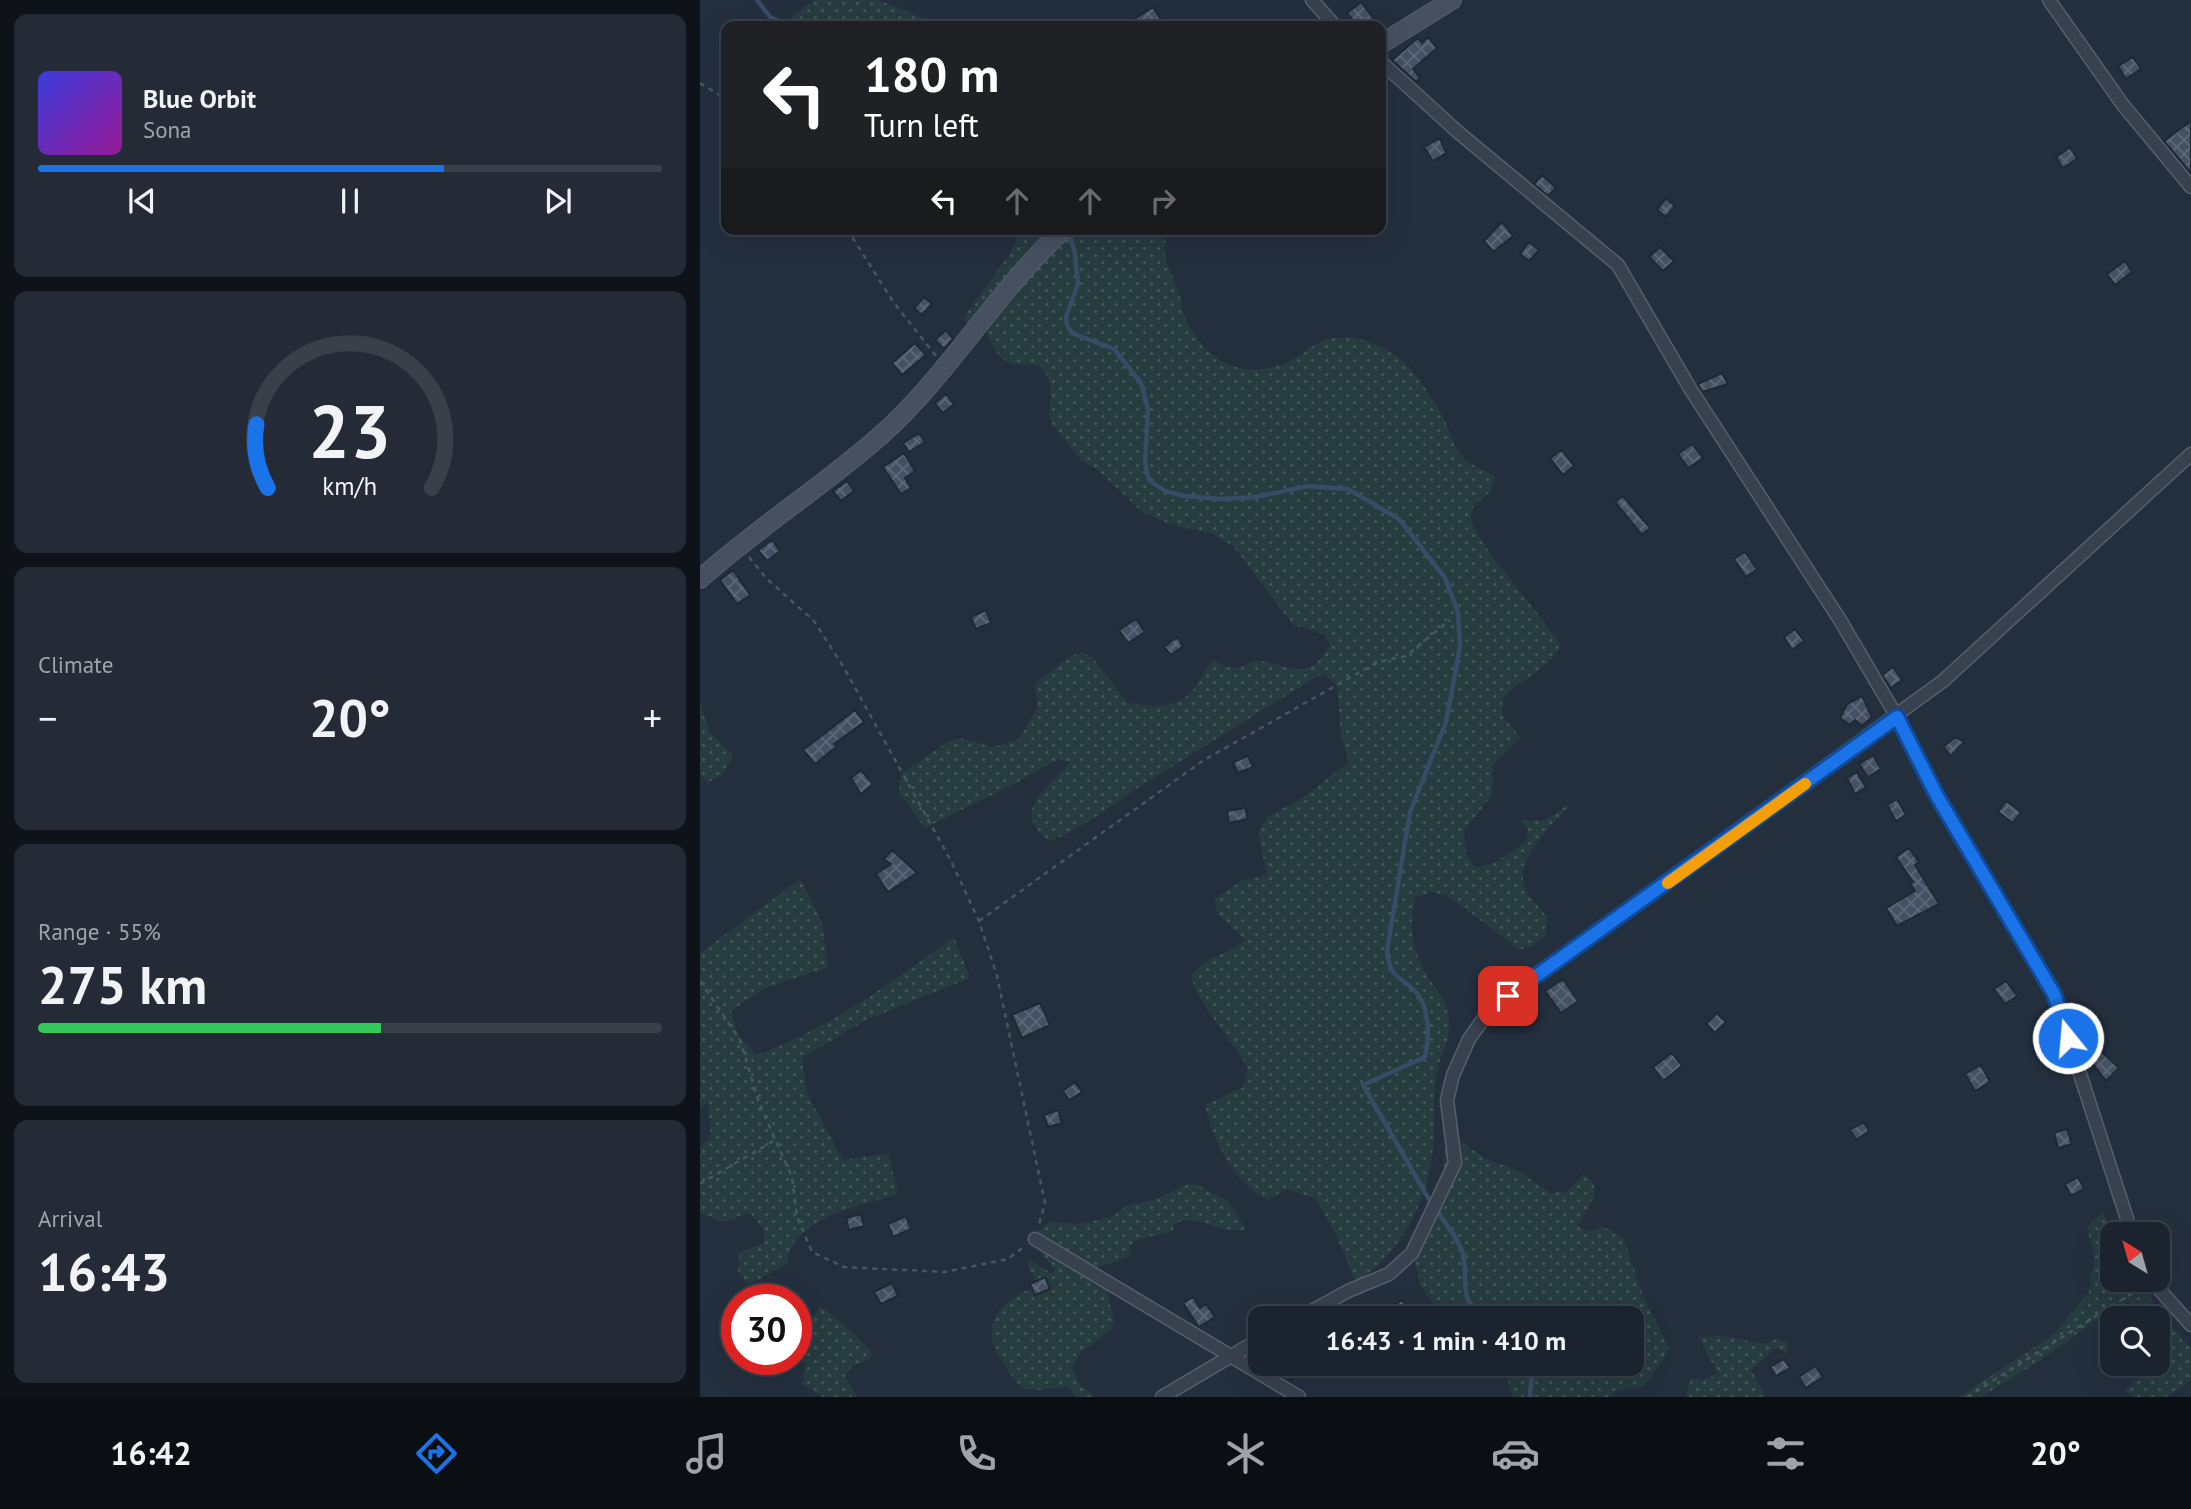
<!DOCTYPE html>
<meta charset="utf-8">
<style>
:root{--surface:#1b232e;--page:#242b36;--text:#f1f3f6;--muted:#a0a4aa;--line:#39404a;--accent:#1a73e8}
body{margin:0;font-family:"PT Sans",sans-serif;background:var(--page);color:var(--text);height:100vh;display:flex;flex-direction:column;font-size:26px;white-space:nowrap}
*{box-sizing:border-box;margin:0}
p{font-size:23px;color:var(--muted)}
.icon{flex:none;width:38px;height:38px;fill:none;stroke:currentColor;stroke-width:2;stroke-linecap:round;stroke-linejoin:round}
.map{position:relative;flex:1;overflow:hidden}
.details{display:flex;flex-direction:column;gap:14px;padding:14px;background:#0f1319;width:700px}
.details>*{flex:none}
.hud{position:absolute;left:21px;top:21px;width:665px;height:214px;border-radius:14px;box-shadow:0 7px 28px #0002,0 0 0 2px var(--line);background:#202124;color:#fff;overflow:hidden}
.needle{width:46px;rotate:323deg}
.fabs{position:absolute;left:1400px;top:1222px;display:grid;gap:14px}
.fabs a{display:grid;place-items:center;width:70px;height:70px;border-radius:14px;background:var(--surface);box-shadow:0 7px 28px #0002,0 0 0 2px var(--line);font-size:35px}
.speed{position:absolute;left:21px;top:1284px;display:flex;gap:14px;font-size:35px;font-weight:700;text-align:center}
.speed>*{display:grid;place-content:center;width:91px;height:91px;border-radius:50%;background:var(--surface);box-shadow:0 7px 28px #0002,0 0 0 2px var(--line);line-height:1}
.speed .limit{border:10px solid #d22;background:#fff;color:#111}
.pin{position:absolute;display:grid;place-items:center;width:60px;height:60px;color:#fff;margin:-30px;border-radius:14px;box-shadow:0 4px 10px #0006}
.me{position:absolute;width:77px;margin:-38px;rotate:343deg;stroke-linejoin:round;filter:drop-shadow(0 0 5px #0008)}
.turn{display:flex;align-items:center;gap:24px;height:147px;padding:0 28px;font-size:32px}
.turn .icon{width:91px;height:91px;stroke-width:2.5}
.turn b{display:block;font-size:49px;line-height:60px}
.lanes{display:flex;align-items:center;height:66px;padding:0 28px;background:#0003;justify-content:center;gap:35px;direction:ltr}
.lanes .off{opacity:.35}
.big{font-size:52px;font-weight:700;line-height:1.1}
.details .widget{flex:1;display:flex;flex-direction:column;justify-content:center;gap:10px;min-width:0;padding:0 24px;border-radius:14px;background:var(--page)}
.details .dial{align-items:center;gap:0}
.dial svg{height:182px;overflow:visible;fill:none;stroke:var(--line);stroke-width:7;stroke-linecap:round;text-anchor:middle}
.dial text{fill:var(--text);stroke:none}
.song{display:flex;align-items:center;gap:21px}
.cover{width:84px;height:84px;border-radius:10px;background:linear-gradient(135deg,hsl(240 70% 55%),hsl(300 70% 35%))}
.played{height:7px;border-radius:4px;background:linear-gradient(90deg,var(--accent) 65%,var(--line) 65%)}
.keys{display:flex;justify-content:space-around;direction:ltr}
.heat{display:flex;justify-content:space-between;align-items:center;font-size:38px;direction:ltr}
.charge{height:10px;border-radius:5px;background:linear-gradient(90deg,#34c759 55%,var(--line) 0)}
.trip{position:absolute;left:548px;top:1306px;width:396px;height:70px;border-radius:14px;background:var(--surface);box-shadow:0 7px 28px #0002,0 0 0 2px var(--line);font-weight:700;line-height:70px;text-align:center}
.tab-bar{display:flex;height:112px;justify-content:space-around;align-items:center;background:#0b0e12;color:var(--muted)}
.tab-bar .icon{width:49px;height:49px}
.tab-bar .active{color:var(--accent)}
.tab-bar b{font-size:32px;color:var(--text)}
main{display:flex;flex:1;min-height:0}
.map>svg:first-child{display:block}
.grass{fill:url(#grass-dots)}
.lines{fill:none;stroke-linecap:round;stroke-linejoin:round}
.stream{stroke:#394c67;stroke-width:4.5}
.building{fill:url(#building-cross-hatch);stroke:#1f2835;stroke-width:2}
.street-casing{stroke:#565f6c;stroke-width:15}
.secondary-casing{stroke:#565f6c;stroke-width:20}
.path{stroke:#44595c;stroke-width:2.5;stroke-dasharray:5 5;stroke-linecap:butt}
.street{stroke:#38414e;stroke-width:12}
.secondary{stroke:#465061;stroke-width:18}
.route-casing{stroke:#114b97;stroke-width:18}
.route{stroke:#1a73e8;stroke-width:12}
.slow{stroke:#f59e0b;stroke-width:12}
</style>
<main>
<section class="details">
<div class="widget">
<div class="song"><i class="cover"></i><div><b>Blue Orbit</b><p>Sona</p></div></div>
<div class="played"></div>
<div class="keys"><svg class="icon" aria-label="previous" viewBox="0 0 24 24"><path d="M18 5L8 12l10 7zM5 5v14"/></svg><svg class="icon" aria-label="pause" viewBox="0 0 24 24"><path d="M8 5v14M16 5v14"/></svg><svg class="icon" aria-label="next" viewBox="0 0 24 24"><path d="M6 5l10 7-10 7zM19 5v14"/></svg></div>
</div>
<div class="widget dial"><svg viewBox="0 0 100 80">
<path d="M14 69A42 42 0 1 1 86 69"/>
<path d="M14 69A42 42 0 0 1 9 41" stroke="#1a73e8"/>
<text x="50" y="56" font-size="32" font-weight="700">23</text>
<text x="50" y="72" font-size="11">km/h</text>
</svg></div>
<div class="widget"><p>Climate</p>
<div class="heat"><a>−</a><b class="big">20°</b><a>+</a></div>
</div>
<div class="widget"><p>Range · 55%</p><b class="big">275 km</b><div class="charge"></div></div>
<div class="widget"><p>Arrival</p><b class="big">16:43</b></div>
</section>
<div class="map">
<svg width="1491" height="1397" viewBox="0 0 1491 1397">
<defs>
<pattern id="grass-dots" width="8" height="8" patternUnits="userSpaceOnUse" patternTransform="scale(1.75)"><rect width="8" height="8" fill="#263c3f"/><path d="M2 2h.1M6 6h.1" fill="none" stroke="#435659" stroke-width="1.8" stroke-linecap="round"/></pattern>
<pattern id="building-cross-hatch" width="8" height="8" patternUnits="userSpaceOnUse" patternTransform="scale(1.75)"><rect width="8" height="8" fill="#455162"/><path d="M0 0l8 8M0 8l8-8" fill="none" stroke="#5d6877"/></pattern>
</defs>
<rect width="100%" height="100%" fill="#242f3e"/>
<path class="grass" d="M114,0H178L244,26H79Z
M321,229H353L268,328L264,317L309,255Z
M364,229H469C458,256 471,269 479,294C482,301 481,308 484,315C503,358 539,382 585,363C600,358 611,344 626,340C652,332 685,345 705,363C718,375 732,399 742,415C750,430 753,450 767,461C775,467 786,471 795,476C794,481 792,488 790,492C783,500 771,503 771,516C770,537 845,618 860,644C851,671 821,677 803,698L802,715L821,738L793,765L792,795L764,831L766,852L775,867L792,864L826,842L828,830L822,820H846L872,802C856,823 815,856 824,886C828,896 840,908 847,917L846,935L834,945L820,950L748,896L732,892L715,898C708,933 713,955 733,984C738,992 746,1001 748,1012C753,1045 740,1048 736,1078C733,1101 735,1125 733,1148C728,1203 701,1252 656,1283L637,1237L616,1199L587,1189L568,1200C536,1186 511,1139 505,1105L543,1087L548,1069C533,1040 498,1005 491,976C505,955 528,956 545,940L518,914L514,900L541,881L567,875L558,832L568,816L601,799L649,762L641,736L637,685L623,673C562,710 502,748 441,786C411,805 385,828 350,841C307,812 351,786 370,762L358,759L318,782L225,828L199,793L201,774L246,743L260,738L293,747L319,739L337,707L335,684L369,657L382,652L393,658L427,702C454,709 482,709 498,683C504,674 506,667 514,660C530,671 539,669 555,660C590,664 607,686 630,645L624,634L593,625L534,547L513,534L472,525L442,512L399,471L381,460L353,426L349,416L351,397L348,376L339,365C301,367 298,359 284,326Z
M0,704L10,733L33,755L24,774L7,783L0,774Z
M100,879L122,922L128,967L65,988L31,1011L38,1035L57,1055C130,1028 192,982 254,937L270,978L166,1020L102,1058L107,1093L143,1160L188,1153L198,1194C161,1206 91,1217 87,1264L48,1285L38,1271L39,1253L64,1243V1230L50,1213L23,1222L0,1213V1147L11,1137L8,1103L0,1107V953Z
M746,1131L786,1159L819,1171L850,1193L868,1191L884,1174L894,1183L895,1195L878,1226L889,1232L902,1227L913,1231L924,1240L943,1296L969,1348L963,1361L943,1387L922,1389L910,1394L911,1397H812L804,1363H931V1318H750L736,1309L720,1284L711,1245L743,1182Z
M495,1184L527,1200L546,1229C522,1237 498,1211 474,1224L473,1231L436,1240L430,1247L431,1254C420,1264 406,1261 394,1270L395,1280L407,1291L414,1322L411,1330L380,1353L372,1368L381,1386L397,1397H377L367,1387C351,1387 340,1393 324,1388C316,1385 311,1374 306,1368C276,1326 296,1303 338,1285L329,1269L328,1259L351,1273L356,1270L342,1255L335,1233L350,1222L379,1224L412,1217L426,1206L454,1200L486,1185Z
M1402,1212L1415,1234L1412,1279H1440L1454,1303L1491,1349V1380L1466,1397H1432L1425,1390L1458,1363V1318H1439L1429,1302L1396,1320L1338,1362L1281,1397H1258L1352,1336L1389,1292L1394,1259L1387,1227Z
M120,1307C129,1310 166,1344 172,1354L169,1360L152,1366L145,1376L157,1397H123L102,1384L105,1365L96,1346L109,1347L113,1341L110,1322Z
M1024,1336L1063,1344L1077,1339L1088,1343L1086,1354L1077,1347L1051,1370L1066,1397H986L991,1378L1004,1380L1018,1373L998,1337Z"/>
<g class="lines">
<path class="stream" d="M57,0L70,17L90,26
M369,230L375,254L378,284L366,317L367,325L372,333L414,349L441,383L448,409L445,463L449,480L465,491L484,496L521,499L556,497L607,486L648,489L699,519L745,578L758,612L760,647L746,722L710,812L687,951C690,977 696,974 713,989C730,1004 730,1037 725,1057L663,1085L730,1201
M736,1209C744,1222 757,1237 762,1251C771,1278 752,1307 794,1318
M830,1397L833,1363"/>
</g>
<path class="building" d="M661,2L679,26H657L647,13Z
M453,7L465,26H424Z
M728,37L737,48L713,69L720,78L716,82L692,60L718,38L722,43Z
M1433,57L1441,69L1426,79L1418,66Z
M1491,121V173L1464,141Z
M740,138L746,153L733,161L724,147Z
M1370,147L1377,159L1363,168L1356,157Z
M842,175L856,188L848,196L834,184Z
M966,198L975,206L966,217L957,210Z
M802,222L813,236L793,252L784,241Z
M829,242L839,250L829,261L820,254Z
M960,247L974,261L963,271L949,257Z
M1425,261L1432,272L1415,285L1407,274Z
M224,297L232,304L222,315L214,308Z
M246,330L253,339L244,349L235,340Z
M215,343L226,355L202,375L192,363Z
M1022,373L1028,384L1002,392L998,384Z
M246,394L254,404L243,413L235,403Z
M219,433L225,442L209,452L203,443Z
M992,444L1003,458L988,468L978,454Z
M862,450L874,466L863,475L850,458Z
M204,453L215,471L205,478L211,488L201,494L183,467Z
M147,481L154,491L141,501L133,491Z
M923,496L950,528L942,535L915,502Z
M72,540L80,551L67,561L58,550Z
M1045,552L1057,569L1046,577L1034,559Z
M33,570L50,595L37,604L20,580Z
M286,610L291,623L276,629L271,617Z
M436,619L445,632L428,643L419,630Z
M1095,629L1104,641L1092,650L1084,637Z
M477,637L483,646L471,655L464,647Z
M1193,667L1202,680L1191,688L1182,675Z
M1162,696L1172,717L1162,726L1155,720L1150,725L1140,718L1147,704Z
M155,710L164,722L134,744L137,746L115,764L103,750Z
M1255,737L1264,742L1251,756L1243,747Z
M1173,755L1181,769L1168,777L1159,764Z
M548,756L553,767L538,773L533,762Z
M161,770L173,784L161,794L151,778Z
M1157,772L1166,788L1155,794L1147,778Z
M1197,799L1206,815L1196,821L1187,805Z
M1306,801L1321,812L1313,823L1298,812Z
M545,808L548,819L529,823L527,811Z
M1209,848L1219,862L1215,865L1239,904L1197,926L1186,908L1215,891L1210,883L1213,882L1196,857Z
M192,850L217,873L188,892L176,874L191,864L184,859Z
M863,979L878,1001L861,1013L845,991Z
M1306,981L1317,996L1305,1004L1294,989Z
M340,1003L350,1025L322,1038L312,1015Z
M1017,1013L1026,1022L1015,1033L1006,1024Z
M1396,1036L1405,1048L1401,1051L1419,1068L1406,1081L1381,1048Z
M972,1053L982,1066L963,1081L953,1067Z
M1281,1065L1290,1082L1275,1091L1265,1074Z
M375,1082L382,1092L369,1100L363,1091Z
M358,1110L362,1123L348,1127L344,1115Z
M1164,1122L1169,1131L1156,1140L1150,1130Z
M1367,1129L1372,1144L1358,1148L1354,1133Z
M1378,1177L1384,1189L1371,1196L1365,1184Z
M161,1214L164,1226L149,1230L146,1218Z
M206,1216L211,1229L193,1237L188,1224Z
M345,1277L350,1289L335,1295L330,1284Z
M192,1283L198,1296L181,1304L174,1292Z
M493,1297L500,1308L506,1304L515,1317L499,1327L483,1303Z
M702,1300L709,1309L694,1318L688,1310Z
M1084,1359L1090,1368L1076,1376L1070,1367Z
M583,1363H615L590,1379Z
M1115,1366L1123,1377L1106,1388L1099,1377Z"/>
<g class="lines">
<defs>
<path id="street" d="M612,0L635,26
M1349,0L1423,105L1491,187
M681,62L759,133L918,265L991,390L1140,620L1197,717L1236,796L1354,994L1432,1234
M335,1239L599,1397
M1450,1279L1491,1325
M599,1318L648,1291L689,1274L712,1253L755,1163L747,1100L753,1075L769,1039L789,1011L1243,681L1491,454
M462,1397L560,1339"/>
<path id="secondary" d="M681,44L752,0
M0,579C57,528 122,487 180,436C249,375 296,291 364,229"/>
</defs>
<use href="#street" class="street-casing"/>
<use href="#secondary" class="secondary-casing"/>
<path class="path" d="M0,83L26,99
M147,229L194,303L236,356
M49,557L66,578L114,621L143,666L251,861L279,921L297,976L345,1203L338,1228
M279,921L504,760L678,662L706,656L750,620
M0,981L40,1040L59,1103L92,1177L97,1217L112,1252L144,1267L245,1272L308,1259L325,1246
M0,1184L75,1140
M1267,1397L1442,1287"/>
<use href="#street" class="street"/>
<use href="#secondary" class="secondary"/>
</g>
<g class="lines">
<defs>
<path id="route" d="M808,996L1197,717L1237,796L1354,994L1368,1038"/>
</defs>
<use href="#route" class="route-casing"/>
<use href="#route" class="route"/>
<path class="slow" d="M968,883L1105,784"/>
</g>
</svg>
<div class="fabs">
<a><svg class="needle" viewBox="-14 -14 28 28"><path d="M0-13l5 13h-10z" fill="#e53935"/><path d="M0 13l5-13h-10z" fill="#a0a4aa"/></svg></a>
<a><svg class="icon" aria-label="search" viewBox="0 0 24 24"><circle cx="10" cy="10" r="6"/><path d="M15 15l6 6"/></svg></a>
</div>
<div class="speed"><div class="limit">30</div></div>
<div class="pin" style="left:808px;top:996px;background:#d93025"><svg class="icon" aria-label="arrive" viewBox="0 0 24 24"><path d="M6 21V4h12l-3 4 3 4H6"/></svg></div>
<svg class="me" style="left:1368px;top:1038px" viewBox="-20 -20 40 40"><circle r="17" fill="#1a73e8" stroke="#fff" stroke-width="3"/><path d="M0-11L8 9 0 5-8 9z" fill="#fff"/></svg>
<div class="trip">16:43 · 1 min · 410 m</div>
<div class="hud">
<div class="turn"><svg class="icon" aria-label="left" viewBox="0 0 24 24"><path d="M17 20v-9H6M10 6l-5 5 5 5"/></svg><div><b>180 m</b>Turn left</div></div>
<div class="lanes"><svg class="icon" aria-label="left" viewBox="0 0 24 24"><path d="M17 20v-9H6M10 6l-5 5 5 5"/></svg><svg class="icon off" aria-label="ahead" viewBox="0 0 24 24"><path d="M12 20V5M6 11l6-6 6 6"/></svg><svg class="icon off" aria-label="ahead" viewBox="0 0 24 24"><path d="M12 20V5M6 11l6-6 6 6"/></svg><svg class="icon off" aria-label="right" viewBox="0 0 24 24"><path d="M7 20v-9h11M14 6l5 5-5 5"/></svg></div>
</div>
</div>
</main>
<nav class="tab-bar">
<b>16:42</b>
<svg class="icon active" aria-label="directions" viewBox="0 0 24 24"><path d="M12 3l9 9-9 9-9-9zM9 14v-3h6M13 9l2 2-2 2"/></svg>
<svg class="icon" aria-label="music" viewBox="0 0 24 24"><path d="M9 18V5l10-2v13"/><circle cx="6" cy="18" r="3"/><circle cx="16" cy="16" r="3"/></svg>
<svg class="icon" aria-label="phone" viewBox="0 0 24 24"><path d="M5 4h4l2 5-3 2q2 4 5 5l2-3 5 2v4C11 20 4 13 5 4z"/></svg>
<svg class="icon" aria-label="climate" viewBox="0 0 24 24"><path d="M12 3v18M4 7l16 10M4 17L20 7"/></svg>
<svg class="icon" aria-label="car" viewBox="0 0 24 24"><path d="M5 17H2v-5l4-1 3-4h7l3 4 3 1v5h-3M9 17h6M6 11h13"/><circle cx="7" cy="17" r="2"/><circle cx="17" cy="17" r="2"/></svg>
<svg class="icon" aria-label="filters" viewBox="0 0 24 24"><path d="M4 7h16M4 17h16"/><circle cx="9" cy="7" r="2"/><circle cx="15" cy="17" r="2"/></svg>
<b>20°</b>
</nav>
